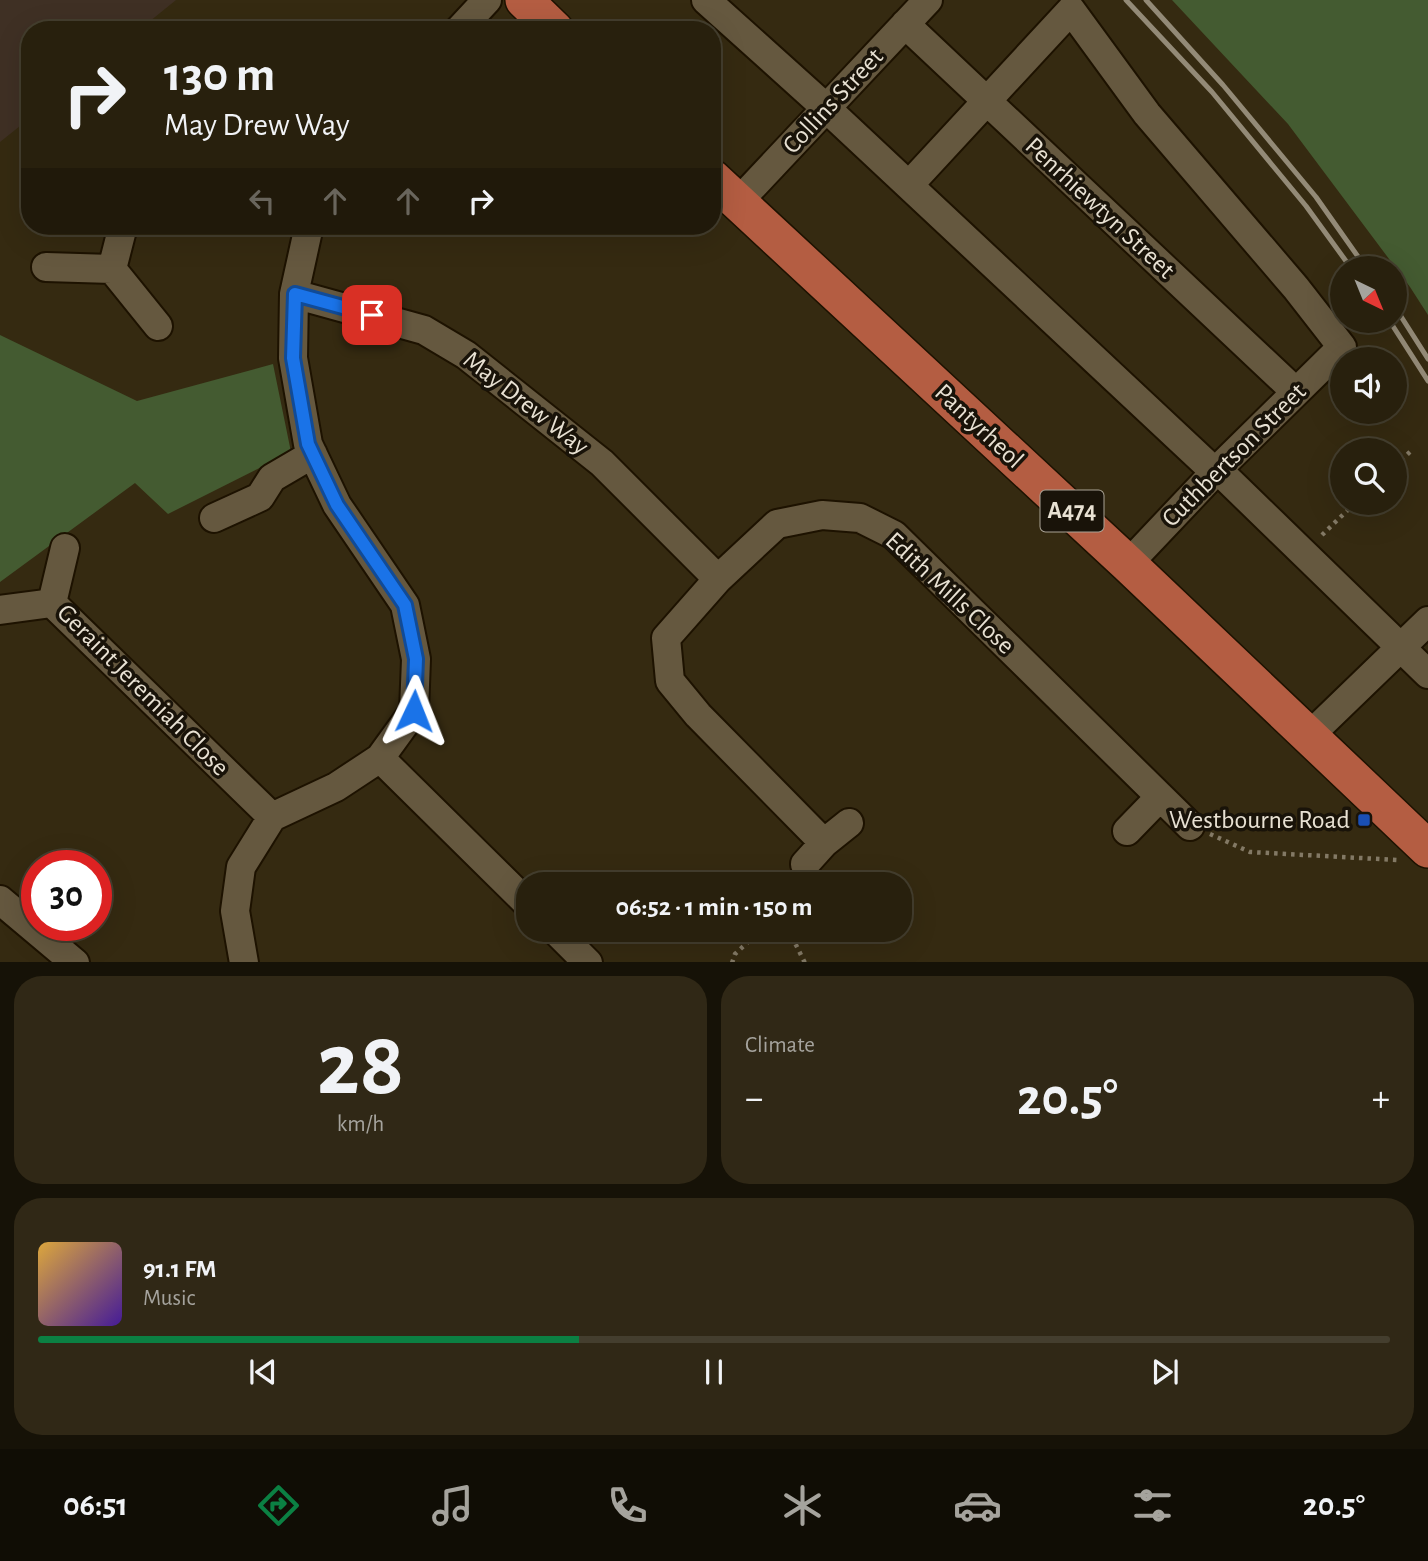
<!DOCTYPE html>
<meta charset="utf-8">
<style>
:root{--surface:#28200d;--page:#302816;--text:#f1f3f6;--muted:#a5a39d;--line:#443e2e;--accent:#0b8043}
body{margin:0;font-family:"Alegreya Sans",sans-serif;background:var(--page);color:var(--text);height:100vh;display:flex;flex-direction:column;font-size:26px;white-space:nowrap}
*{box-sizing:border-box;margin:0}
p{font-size:23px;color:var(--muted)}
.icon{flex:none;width:38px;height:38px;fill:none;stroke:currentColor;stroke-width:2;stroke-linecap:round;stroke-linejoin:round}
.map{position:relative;height:962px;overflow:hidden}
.drawer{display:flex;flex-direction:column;gap:14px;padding:14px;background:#161207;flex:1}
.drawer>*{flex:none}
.guide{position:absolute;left:21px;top:21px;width:700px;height:214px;border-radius:28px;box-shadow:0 7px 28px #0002,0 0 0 2px var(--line);background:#28200d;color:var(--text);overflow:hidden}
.needle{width:46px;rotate:137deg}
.fabs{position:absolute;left:1330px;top:256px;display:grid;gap:14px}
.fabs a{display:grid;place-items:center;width:77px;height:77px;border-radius:50%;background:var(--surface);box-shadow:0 7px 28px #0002,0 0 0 2px var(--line);font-size:35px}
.speed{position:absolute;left:21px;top:850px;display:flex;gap:14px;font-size:35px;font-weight:700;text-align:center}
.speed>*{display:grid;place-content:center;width:91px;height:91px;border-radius:50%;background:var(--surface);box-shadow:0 7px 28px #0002,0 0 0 2px var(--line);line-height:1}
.speed .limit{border:10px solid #d22;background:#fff;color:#111}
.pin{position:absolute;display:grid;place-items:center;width:60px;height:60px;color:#fff;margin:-30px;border-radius:14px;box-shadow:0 4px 10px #0006}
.me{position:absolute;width:77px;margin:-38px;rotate:2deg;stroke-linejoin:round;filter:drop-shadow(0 0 5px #0008)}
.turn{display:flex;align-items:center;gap:24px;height:147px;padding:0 28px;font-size:32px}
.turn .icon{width:91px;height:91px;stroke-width:2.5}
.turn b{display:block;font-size:49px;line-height:60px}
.lanes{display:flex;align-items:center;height:66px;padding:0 28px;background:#0003;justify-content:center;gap:35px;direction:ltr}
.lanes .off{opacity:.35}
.big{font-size:52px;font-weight:700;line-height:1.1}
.drawer .tile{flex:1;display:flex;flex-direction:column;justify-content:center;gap:10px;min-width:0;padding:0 24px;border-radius:28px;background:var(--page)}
.drawer .dial{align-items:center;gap:0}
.dial b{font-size:91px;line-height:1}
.song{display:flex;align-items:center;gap:21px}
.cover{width:84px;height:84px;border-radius:10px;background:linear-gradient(135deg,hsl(40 70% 55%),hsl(260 70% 35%))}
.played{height:7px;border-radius:4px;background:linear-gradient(90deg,var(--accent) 40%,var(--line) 40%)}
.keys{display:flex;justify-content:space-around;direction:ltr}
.heat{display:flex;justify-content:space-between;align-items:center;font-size:38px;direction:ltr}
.drawer .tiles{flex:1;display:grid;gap:14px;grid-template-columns:1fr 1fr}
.tile:last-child{grid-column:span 2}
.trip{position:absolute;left:516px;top:872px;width:396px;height:70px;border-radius:28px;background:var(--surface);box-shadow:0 7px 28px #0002,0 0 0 2px var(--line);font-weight:700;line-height:70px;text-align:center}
.menu{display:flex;height:112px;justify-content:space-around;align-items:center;background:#100d05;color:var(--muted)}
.menu .icon{width:49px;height:49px}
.menu .current{color:var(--accent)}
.menu b{font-size:32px;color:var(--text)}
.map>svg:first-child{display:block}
.education{fill:#3f3024}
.green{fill:#445b31}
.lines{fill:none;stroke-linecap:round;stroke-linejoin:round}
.minor-casing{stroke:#1d1200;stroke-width:32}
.major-casing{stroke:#1d1200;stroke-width:40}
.path{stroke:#837965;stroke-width:4.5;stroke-dasharray:3.5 5;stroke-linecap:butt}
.minor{stroke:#65583f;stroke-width:28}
.major{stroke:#b45d42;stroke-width:37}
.rail{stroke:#938a77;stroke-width:5}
.route-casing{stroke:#114b97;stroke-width:18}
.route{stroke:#1a73e8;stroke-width:12}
.transit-dot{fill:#1a4fb4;stroke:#191309;stroke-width:2.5}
.labels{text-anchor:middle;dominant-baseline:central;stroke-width:7;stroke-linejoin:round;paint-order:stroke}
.shield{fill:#191309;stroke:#aaa396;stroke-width:2}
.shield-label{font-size:24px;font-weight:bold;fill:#e8e1d3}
.street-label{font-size:26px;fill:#e8e1d3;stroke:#191309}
.poi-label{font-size:26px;fill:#e8e1d3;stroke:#191309;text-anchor:end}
</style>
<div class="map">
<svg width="1428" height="963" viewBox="0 0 1428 963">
<rect width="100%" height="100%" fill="#352a11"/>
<path class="education" d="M0,0H176L139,30H30V118L0,142Z"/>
<path class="green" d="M1172,0H1428V315L1410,287L1288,124Z
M0,335L137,401L273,364L291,452L168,514L135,483L0,582Z"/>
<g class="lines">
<defs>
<path id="minor" d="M706,0L826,108L1215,472
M905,24L1296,392
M459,30L487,0
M909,185L1071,10L1147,114L1296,288L1342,347L1215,472L1128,564
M738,202L928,0
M46,267L112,269L158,326
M112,269L123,226
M294,294L424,330L466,355L602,463L718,579
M1218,470L1428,674
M214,518L260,497L272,478L313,454
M65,548L52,603L272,817
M0,610L52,603
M1309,736L1428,621
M380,758L528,904
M1127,831L1160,797
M824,843L698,715L670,681L666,638L718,579L777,524L822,515L860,518L894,535L1190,826
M805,864L824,843L849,823
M0,900L75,963
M554,929L588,963
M244,963L235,911L241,867L272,817L336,787L380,758L414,711L416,659L405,605L337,505L308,444L293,358L294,294L309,226"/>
<path id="major" d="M524,0L555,30
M712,178L1128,564L1428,849"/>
</defs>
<use href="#minor" class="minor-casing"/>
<use href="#major" class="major-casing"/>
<path class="path" d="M1395,466L1413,449
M1322,535L1356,502
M1210,834L1250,852L1397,860
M788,929L805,963
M732,963L735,954L762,929"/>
<use href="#minor" class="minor"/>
<use href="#major" class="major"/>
<path class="rail" d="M1126,0L1212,92L1306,206L1351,268
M1146,0L1223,85L1316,197L1366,268
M1395,307L1428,359
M1389,320L1428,381"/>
</g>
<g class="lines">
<defs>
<path id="route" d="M372,315L295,294L293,358L308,444L337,505L405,605L416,659L414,711"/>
</defs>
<use href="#route" class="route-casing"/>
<use href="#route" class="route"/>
</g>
<rect class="transit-dot" x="1357" y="813" width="14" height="14" rx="3.5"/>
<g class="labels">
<rect class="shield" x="1040.5" y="490.5" width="63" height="41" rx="5"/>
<g class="shield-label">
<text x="1072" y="511">A474</text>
</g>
<g class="street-label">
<text transform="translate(833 101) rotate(-47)">Collins Street</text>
<text transform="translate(1100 208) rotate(43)">Penrhiewtyn Street</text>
<text transform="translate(526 403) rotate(38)">May Drew Way</text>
<text transform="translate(979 426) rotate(43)">Pantyrheol</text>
<text transform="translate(1234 455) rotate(-45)">Cuthbertson Street</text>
<text transform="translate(950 593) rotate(43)">Edith Mills Close</text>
<text transform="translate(143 690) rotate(45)">Geraint Jeremiah Close</text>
</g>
<g class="poi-label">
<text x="1350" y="820">Westbourne Road</text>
</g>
</g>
</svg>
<div class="fabs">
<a><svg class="needle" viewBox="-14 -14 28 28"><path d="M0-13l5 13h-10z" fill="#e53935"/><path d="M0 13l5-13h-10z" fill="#a5a39d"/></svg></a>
<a><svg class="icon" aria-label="sound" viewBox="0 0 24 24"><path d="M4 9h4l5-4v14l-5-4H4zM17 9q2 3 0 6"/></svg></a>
<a><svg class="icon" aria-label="search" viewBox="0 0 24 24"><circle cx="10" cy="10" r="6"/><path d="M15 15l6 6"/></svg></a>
</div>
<div class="speed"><div class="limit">30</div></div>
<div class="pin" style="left:372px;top:315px;background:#d93025"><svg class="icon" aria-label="arrive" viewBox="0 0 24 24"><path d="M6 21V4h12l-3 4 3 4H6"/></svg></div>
<svg class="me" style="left:414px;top:711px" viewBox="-20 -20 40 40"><path d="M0-17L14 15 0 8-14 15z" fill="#1a73e8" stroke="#fff" stroke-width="4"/></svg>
<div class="trip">06:52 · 1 min · 150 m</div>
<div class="guide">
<div class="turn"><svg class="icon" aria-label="right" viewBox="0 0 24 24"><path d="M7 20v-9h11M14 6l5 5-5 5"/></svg><div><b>130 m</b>May Drew Way</div></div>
<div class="lanes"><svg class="icon off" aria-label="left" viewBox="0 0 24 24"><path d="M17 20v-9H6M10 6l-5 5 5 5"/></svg><svg class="icon off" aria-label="ahead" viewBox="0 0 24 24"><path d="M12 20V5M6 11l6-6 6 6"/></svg><svg class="icon off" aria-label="ahead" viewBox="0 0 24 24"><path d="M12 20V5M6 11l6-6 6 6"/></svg><svg class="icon" aria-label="right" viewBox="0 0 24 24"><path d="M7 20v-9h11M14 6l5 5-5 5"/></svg></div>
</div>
</div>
<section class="drawer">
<div class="tiles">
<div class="tile dial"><b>28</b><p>km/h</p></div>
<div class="tile"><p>Climate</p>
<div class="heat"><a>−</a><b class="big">20.5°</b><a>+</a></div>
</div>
<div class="tile">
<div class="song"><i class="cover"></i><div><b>91.1 FM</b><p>Music</p></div></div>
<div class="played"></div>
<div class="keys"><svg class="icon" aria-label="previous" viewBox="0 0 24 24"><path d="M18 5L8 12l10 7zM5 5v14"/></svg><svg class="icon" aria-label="pause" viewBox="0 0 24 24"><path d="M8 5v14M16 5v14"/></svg><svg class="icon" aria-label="next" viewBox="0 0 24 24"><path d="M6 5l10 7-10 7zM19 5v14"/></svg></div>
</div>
</div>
</section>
<nav class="menu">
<b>06:51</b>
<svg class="icon current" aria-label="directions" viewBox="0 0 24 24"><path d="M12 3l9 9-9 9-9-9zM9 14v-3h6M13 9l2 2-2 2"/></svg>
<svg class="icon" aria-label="music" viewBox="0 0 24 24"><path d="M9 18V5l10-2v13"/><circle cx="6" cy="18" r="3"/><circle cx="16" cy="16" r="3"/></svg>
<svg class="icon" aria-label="phone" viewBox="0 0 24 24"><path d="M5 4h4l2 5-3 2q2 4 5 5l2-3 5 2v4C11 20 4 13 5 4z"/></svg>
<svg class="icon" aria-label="climate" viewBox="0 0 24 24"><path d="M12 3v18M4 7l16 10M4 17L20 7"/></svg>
<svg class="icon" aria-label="car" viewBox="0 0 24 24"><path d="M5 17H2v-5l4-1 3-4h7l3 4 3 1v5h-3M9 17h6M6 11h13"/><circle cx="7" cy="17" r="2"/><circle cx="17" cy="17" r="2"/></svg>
<svg class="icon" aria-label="filters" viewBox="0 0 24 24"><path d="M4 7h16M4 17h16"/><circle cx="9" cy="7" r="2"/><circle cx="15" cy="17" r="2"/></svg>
<b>20.5°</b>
</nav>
